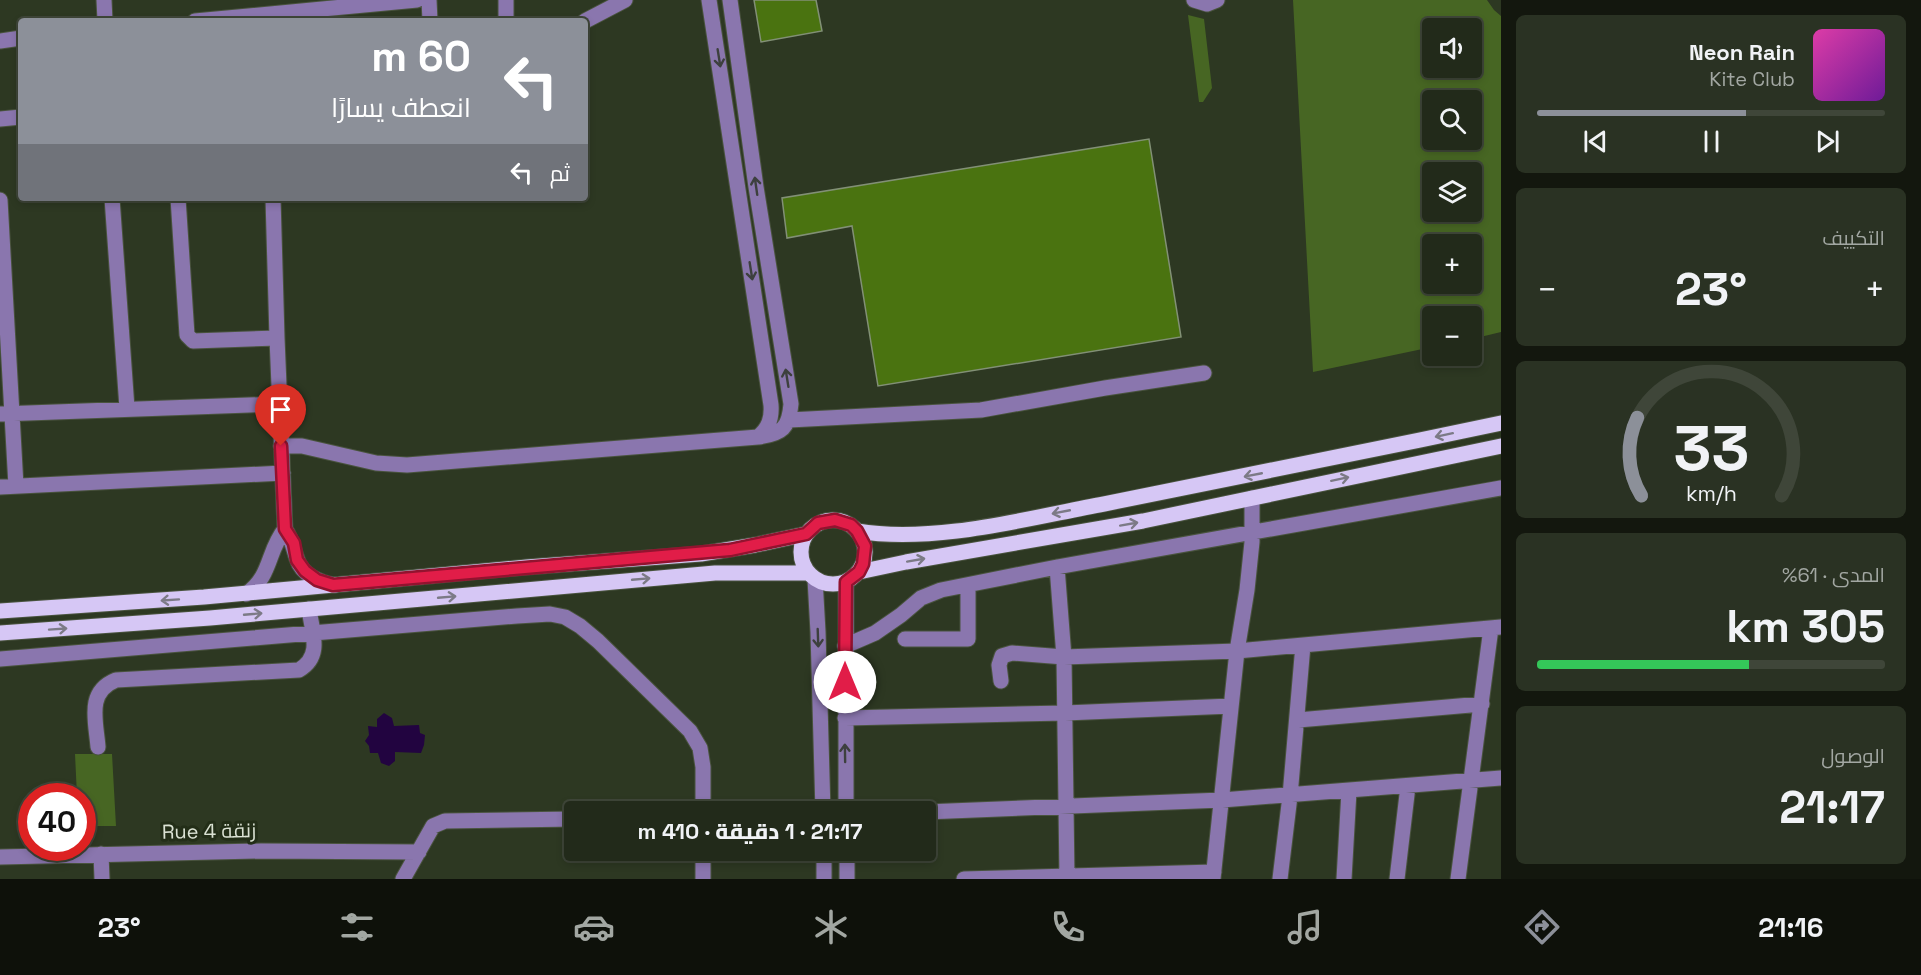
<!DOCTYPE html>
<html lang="ar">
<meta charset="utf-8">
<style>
:root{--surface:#222a1a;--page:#2a3223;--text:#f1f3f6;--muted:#a2a7a2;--line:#3f4639;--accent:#8c9099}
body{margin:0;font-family:"Space Grotesk",Cairo,sans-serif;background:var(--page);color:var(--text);direction:rtl;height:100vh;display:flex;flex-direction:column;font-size:22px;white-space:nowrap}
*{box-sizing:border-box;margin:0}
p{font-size:20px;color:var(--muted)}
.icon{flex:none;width:33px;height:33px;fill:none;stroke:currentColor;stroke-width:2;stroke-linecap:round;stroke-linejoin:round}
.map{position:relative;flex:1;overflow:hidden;direction:ltr}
.sheet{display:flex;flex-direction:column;gap:15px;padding:15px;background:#13170e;width:420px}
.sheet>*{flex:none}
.top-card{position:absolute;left:18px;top:18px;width:570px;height:183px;border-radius:6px;box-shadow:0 3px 9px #0003,0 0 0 2px var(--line);direction:rtl;background:#8c9099;color:#fff;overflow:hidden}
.tools{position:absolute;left:1422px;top:18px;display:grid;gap:12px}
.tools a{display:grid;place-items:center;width:60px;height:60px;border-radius:6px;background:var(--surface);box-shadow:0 3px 9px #0003,0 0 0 2px var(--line);font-size:30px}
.speed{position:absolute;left:18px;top:783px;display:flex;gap:12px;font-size:30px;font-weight:700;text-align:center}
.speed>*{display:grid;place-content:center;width:78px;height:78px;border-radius:50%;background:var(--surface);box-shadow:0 3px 9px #0003,0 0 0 2px var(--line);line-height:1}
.speed .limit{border:9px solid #d22;background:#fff;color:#111}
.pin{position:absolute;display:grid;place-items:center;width:51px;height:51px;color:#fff;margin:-62px -26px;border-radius:50% 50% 50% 0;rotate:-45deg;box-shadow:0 0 6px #0007}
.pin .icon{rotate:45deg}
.me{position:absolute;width:66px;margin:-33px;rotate:0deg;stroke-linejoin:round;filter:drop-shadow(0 0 4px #0008)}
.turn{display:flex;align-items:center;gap:21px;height:126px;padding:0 18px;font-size:27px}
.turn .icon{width:78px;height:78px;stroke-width:2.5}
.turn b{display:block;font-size:42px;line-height:51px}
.then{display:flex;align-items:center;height:57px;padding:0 18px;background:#0003;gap:12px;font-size:22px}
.big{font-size:45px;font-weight:800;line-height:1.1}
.sheet .widget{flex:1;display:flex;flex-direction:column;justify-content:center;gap:9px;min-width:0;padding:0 21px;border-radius:9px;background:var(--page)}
.sheet .dial{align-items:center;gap:0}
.dial svg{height:156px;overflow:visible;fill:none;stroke:var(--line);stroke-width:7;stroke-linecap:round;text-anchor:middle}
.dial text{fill:var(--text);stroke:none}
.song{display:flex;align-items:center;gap:18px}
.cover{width:72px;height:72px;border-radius:9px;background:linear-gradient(135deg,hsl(320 70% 55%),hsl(280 70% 35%))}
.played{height:6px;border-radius:3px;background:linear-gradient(90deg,var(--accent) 60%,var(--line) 60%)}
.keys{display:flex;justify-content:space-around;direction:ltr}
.heat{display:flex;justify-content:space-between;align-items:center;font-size:33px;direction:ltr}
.charge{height:9px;border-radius:4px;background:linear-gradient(90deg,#34c759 61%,var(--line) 0)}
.trip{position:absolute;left:564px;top:801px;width:372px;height:60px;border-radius:6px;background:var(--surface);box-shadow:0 3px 9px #0003,0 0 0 2px var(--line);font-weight:800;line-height:60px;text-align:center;direction:rtl}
.menu{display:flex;height:96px;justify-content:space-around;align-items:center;background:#0e110a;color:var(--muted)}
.menu .icon{width:42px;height:42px}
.menu .on{color:var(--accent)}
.menu b{font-size:27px;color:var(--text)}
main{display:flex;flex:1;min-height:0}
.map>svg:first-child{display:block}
.green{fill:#476623;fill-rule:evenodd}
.water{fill:#220440}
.building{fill:#4a7310;stroke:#829076;stroke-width:1.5}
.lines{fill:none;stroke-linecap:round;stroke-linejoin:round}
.minor-casing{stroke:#49533e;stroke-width:17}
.major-casing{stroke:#49533e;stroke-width:17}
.minor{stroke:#8a76ae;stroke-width:15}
.major{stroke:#d6c7f5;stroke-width:15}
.oneway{stroke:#3d403e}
.oneway2{stroke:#7c7a86}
.route-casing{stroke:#92132f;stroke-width:15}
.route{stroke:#e11d48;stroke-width:10}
.labels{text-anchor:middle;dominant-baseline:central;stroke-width:6;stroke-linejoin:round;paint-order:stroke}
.street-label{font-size:20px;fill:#dbe2d4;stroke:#232e18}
</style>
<main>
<section class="sheet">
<div class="widget">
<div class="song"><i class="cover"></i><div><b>Neon Rain</b><p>Kite Club</p></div></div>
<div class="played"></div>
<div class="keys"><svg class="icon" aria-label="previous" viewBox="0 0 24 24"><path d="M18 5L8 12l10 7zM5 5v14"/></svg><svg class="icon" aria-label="pause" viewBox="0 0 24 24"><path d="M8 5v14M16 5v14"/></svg><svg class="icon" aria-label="next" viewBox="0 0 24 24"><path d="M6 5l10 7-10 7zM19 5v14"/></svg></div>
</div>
<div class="widget"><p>التكييف</p>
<div class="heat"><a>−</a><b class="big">23°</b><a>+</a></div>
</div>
<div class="widget dial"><svg viewBox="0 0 100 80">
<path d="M14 69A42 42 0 1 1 86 69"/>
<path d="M14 69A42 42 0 0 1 12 29" stroke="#8c9099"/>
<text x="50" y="56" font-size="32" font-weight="700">33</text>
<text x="50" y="72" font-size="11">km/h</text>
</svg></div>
<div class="widget"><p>المدى · 61%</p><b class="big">305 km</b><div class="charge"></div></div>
<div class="widget"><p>الوصول</p><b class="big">21:17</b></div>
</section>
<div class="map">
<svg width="1501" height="879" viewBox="0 0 1501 879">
<rect width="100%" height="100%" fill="#2d3822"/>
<path class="green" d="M1293,0H1487L1494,10L1501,16V332L1472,339V316H1432V347L1313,372ZM1432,28H1472V68H1432ZM1432,100H1472V140H1432ZM1432,172H1472V212H1432ZM1432,244H1472V284H1432Z
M1188,15L1204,19L1212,88L1203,102H1199Z
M75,754H112L116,826H83L82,796H77Z"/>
<path class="water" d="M384,713L392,718L394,726L419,725L420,733L425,735L424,745L421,753L395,752V761L389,766L381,763L378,753H370L369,746L365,741L369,735L368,726L377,727V719Z"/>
<path class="building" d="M754,0H816L822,31L761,42Z
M1149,139L1181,337L878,386L852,226L787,238L782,198Z"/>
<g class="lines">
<defs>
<path id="minor" d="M104,0L105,21
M429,0L430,21
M709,0L771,405C772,418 769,428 758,437
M1194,0L1207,4L1217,0
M195,21L417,0
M506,21V0
M585,21L625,0
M0,41L21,38
M0,119L21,117
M112,198L127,408
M178,198L187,335L193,341L277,338
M273,198L277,338L285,529C292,539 293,548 297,559C302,575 320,583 335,585
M0,200L16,486
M0,414L280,404
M789,420L981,410L1105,388L1204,373
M281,446H302L376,463L407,465L758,437C782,434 789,428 791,404L756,187L730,0
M0,487L283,473
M1057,567L1064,657L1067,879
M815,579L818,632L823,812
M846,582V812
M246,594C272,576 267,551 285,529
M905,639H968V585
M845,646L875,633L901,615L921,598L941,590L1057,567L1501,488
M0,659L517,616L550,614L565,617L580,626L598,641L690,731L700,748L703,767V812
M1001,681L999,665L1002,656L1012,653L1064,657L1237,651L1501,627
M845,718L1065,713L1231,706
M1298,720L1482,704
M98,747C96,721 86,692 116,680L299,670C323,656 312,632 309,609
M925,812L1222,800L1501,778
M824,850V879
M847,850V879
M101,854L102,879
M0,857L261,851L419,852
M403,879L433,826L445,821L574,819
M703,879V850
M964,879L1214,872
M1213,879L1237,651L1247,590L1252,542V498
M1280,879L1290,796L1303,645
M1344,879L1349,791
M1397,879L1408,786
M1458,879L1491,628"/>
<path id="major" d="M801 552a32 32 0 1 1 64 0a32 32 0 1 1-64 0Z
M857,531C934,544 1028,518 1104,504C1237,478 1369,451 1501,423
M859,572L906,562L1143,521L1501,446
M0,611L204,597L527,567L701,554L755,545L806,534
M0,633L210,618L715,573H807"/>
</defs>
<use href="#minor" class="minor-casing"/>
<use href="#major" class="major-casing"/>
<use href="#minor" class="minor"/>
<use href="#major" class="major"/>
</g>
<defs><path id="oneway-shaft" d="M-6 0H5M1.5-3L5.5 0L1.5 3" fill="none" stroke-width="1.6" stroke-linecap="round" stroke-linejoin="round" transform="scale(1.5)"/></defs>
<g class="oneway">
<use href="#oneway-shaft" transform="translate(719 58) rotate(81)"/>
<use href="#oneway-shaft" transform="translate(756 186) rotate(-98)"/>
<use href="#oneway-shaft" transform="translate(751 271) rotate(81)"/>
<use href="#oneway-shaft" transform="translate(787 378) rotate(-99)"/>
<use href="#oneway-shaft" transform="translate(818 638) rotate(88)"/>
<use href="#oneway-shaft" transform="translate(845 753) rotate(-91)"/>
</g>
<g class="oneway2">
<use href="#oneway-shaft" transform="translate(1444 435) rotate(168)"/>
<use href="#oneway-shaft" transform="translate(1253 475) rotate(169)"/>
<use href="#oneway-shaft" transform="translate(1340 479) rotate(-12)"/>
<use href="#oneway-shaft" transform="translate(1061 512) rotate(169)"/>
<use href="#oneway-shaft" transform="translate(1129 524) rotate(-10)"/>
<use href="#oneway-shaft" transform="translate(916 560) rotate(-10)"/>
<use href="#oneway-shaft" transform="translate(641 579) rotate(-5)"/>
<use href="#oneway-shaft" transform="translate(447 597) rotate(-5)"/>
<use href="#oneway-shaft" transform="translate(170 600) rotate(176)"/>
<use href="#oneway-shaft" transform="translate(253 614) rotate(-5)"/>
<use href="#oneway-shaft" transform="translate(58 629) rotate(-4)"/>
</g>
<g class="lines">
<defs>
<path id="route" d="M281,446L285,529L294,543L297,560L305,571L317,580L333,585L730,550L806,534L818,523L835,520L851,525L857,531L865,546L863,564L859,572L846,582L845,682"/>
</defs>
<use href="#route" class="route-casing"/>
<use href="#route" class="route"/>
</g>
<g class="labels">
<g class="street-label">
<text transform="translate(209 831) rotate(-1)">Rue 4 زنقة</text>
</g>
</g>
</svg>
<div class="tools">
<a><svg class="icon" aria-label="sound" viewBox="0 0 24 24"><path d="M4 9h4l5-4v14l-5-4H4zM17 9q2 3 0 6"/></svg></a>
<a><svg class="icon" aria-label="search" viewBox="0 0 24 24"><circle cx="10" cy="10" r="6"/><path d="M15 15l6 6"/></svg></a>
<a><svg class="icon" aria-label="layers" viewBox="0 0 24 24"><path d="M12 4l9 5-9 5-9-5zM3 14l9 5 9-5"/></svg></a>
<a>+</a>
<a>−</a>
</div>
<div class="speed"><div class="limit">40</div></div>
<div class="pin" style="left:281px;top:446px;background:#d93025"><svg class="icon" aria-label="arrive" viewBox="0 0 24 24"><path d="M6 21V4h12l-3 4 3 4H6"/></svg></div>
<svg class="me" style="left:845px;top:682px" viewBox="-20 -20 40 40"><circle r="19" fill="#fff"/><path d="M0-13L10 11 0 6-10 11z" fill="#e11d48"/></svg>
<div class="trip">21:17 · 1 دقيقة · 410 m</div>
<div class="top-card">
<div class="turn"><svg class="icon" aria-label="left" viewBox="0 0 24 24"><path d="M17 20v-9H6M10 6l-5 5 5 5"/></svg><div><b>60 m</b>انعطف يسارًا</div></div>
<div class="then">ثم<svg class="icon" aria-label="left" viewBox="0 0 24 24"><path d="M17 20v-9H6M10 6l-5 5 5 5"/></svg></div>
</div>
</div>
</main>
<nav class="menu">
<b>21:16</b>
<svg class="icon on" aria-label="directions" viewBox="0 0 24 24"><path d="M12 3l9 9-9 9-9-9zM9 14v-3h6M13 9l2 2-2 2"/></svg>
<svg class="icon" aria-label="music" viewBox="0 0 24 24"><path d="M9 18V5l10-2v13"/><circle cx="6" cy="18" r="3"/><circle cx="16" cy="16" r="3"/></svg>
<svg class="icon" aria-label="phone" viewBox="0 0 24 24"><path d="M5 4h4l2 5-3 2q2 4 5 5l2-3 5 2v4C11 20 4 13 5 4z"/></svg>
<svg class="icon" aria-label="climate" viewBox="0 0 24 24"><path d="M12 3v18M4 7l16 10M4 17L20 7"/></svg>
<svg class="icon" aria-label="car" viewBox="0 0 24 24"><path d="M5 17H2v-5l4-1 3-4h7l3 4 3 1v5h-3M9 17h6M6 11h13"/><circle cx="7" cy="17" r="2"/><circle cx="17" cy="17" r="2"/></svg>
<svg class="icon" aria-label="filters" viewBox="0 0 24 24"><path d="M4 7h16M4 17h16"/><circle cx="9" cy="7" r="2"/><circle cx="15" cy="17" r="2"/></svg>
<b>23°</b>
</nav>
